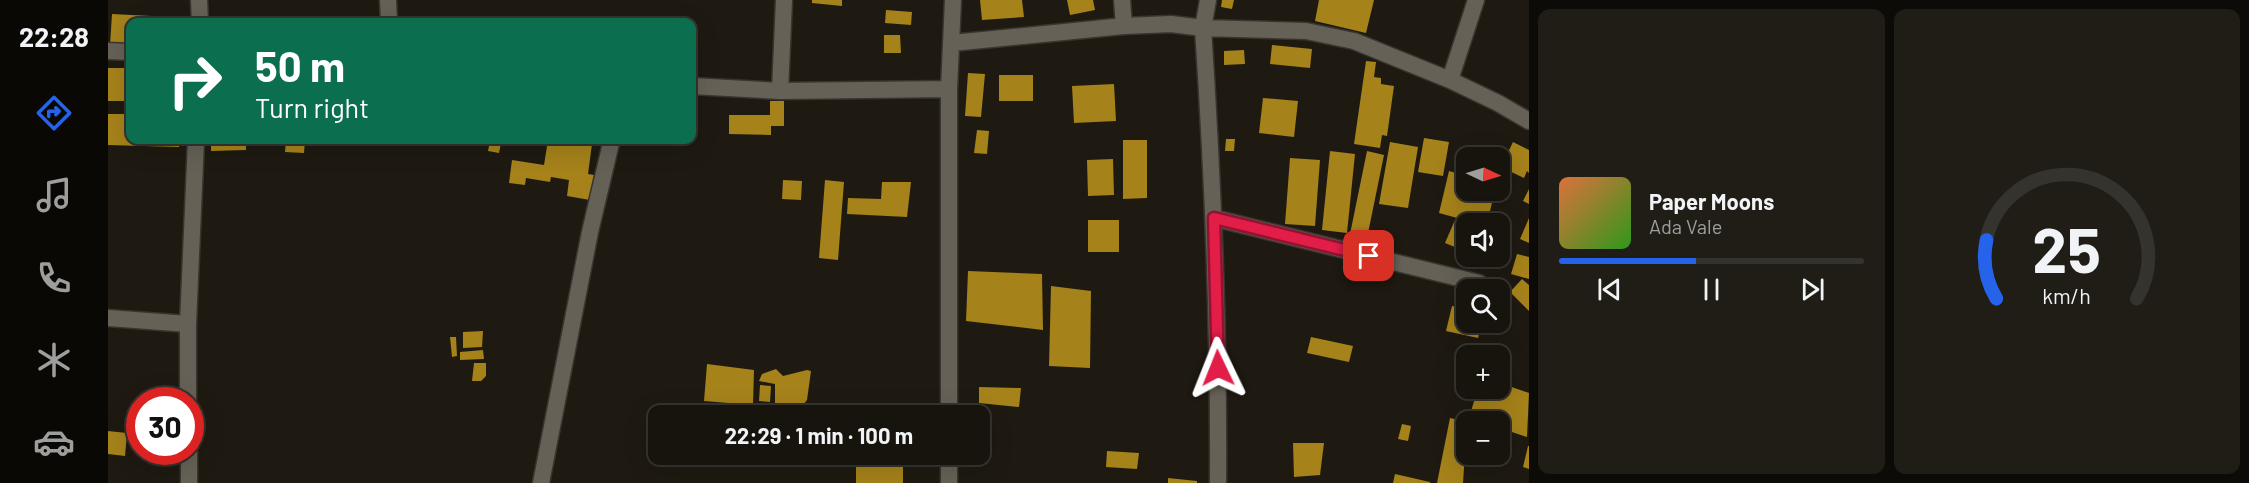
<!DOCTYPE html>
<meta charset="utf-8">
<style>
:root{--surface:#16140d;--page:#1f1d16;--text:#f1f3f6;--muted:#9e9e9d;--line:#35332e;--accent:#2563eb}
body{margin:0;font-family:Barlow,sans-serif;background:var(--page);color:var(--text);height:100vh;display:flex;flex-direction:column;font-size:22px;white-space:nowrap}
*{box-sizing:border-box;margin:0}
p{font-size:20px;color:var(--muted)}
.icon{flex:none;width:33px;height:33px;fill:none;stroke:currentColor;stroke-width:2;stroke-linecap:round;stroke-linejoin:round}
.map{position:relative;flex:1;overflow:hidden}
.drawer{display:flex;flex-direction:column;gap:9px;padding:9px;background:#0c0b07;width:720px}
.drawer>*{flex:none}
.banner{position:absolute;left:18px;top:18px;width:570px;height:126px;border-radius:12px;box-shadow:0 6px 24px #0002,0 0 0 2px var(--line);background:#0b6e4f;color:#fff;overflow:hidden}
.needle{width:39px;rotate:94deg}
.fabs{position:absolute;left:1348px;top:147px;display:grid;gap:12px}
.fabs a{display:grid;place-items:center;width:54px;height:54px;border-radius:12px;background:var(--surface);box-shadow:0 6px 24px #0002,0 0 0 2px var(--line);font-size:30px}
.speed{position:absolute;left:18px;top:387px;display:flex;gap:12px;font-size:30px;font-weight:700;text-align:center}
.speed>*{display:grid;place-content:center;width:78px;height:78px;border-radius:50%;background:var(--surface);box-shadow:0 6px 24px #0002,0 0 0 2px var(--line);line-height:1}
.speed .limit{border:9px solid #d22;background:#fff;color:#111}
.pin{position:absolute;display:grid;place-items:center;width:51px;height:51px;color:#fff;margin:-26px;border-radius:12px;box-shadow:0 3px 9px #0006}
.me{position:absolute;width:66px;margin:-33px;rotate:358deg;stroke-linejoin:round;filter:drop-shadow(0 0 4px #0008)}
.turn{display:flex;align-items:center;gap:21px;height:126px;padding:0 30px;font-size:27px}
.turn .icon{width:78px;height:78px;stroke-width:2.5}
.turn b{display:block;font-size:42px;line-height:51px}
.drawer .tile{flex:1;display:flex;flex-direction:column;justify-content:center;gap:9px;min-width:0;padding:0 21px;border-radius:12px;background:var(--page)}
.drawer .dial{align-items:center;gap:0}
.dial svg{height:156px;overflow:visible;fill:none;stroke:var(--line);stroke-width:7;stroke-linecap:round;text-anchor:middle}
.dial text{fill:var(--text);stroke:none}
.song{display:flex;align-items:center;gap:18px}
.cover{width:72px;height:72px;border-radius:9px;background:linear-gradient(135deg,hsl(20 70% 55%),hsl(110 70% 35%))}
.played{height:6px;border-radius:3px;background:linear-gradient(90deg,var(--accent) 45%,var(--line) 45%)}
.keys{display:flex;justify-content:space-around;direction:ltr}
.drawer .tiles{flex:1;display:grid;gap:9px;grid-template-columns:repeat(2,1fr)}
.trip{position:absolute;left:540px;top:405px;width:342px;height:60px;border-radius:12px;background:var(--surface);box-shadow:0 6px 24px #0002,0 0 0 2px var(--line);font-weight:700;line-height:60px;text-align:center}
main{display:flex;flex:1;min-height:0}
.dock{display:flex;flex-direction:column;width:108px;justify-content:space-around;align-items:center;background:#090805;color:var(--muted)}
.dock .icon{width:42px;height:42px}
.dock .active{color:var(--accent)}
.dock b{font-size:27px;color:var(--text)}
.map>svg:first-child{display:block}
.building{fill:#a5821a}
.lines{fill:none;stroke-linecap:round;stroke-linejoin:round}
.minor-casing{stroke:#383530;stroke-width:19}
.tertiary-casing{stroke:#383530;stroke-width:19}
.minor{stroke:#666156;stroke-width:16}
.tertiary{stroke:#666156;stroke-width:16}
.route-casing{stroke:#92132f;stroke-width:15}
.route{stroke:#e11d48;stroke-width:10}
</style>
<main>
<nav class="dock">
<b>22:28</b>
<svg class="icon active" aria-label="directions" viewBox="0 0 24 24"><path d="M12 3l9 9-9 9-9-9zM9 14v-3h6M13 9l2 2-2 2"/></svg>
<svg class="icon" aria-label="music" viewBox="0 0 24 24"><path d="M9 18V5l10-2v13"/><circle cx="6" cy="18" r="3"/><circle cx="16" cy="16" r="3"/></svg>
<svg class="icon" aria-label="phone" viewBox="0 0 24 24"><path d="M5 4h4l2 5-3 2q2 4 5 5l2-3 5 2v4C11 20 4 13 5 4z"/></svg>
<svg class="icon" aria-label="climate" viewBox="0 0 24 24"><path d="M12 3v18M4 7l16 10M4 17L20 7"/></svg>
<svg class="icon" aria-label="car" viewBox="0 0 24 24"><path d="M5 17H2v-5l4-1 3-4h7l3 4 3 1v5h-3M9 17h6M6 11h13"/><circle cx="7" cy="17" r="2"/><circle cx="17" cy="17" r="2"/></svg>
</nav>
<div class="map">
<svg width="1421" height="483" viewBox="0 0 1421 483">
<rect width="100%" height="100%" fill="#1e1a11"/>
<path class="building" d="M704,0H734V6L704,3Z
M872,0H914L916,17L874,20Z
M959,0H985L987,10L962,15Z
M1114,0H1126L1124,9L1113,7Z
M1211,0H1266L1258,33L1207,21Z
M778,10L804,12L803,25L777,23Z
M4,14L63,17V22H22V46L2,45Z
M776,35H792L793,53H776Z
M1164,45L1204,49L1202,68L1162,64Z
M1136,50L1137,64L1116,65V51Z
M1258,61L1268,62L1266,77L1273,78V84L1286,86L1279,136L1274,135L1272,148L1246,144Z
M0,68H22V101H0Z
M860,73L877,74L873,117L857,116Z
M891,75H925V101H891Z
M1006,84L1008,121L966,123L964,86Z
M1155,98L1190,101L1186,137L1151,133Z
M662,101H676V126H663V135L621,134V115H662Z
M0,114H22V140H71V147L0,145Z
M869,130L881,131L879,154L866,153Z
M1316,138L1341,142L1335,176L1310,172Z
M1118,139H1127L1126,151H1117Z
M103,140H138V150L103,151Z
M147,140H159V143L147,142Z
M178,140H197L196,153L177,152Z
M440,140H498L497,146L484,144L480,174L486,175L482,200L459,196L461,180L443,177L442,182L418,178L417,185L401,183L404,160L436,165Z
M1015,140H1039V198L1015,199Z
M382,141L393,143L391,153L380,151Z
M1282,142L1310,147L1300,208L1271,204Z
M1405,142L1421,150V173L1419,171L1416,178L1393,167Z
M1222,151L1247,154L1239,233L1214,230Z
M1259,151L1276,155L1258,243L1241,239Z
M1182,158L1212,160L1207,226L1177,224Z
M1005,159L1006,195L980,196L979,160Z
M1341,171L1359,176V190H1387L1379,224H1371L1331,213Z
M675,180L694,181L693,200L674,199Z
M717,180L736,182L730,260L711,258Z
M774,182H803L799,217L739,214L740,198L773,199Z
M1421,189V204L1415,201Z
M1421,218V243L1412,239Z
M980,220H1011V252H980Z
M1347,220L1359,226V252L1337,243Z
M1409,254L1421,257V279L1403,274Z
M860,271L934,274L935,330L858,321Z
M1414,279L1421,285V311L1402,292Z
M943,286L983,291L982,368L941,366Z
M1344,306L1359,309V322H1374L1370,338L1338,331Z
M375,331L374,347L355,348V332Z
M342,337H348L349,356L344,357Z
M1203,337L1245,346L1241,362L1199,353Z
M375,350L376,359L352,360V352Z
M366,363H378V376L373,381H364Z
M599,364L646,370L645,405L596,401Z
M668,369L675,376L699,370L703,371L699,400L695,405H686L680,416H667V384L651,381L654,374Z
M1392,383L1421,393L1419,437L1392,428V422H1371L1361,418L1370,388H1392Z
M652,385L663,386L662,402L651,401Z
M871,387L913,388L911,407L871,403Z
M870,406V416H854L853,407Z
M1342,418L1359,422L1355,483H1329Z
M1294,424L1303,426L1300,441L1290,439Z
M0,431L19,433L17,456L0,454Z
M1185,443H1216L1212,475L1186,477Z
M1420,446H1421V469L1415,467Z
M999,451L1031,453L1029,469L998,467Z
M748,463L795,467V483H748Z
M1287,474L1322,482V483H1285Z
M1060,478L1089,481V483H1060Z"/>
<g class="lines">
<defs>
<path id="minor" d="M280,0L281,22
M1014,0L1016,26
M1100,0L1095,28C1105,179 1111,331 1110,483
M844,43L1016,26L1063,24L1095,28L1198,31L1246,41L1342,80L1390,103L1421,121
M0,51L22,52
M1342,80L1368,0
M584,86L672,91L841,89
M672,91L676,0
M1106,218L1371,283
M0,318L80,324
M841,416V89L845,0
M433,483L482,232L503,143L502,140
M841,483V454"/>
<path id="tertiary" d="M91,0L92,22
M80,400V324L88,140
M81,452V483"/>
</defs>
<use href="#minor" class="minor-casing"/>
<use href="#tertiary" class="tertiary-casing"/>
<use href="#minor" class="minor"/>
<use href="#tertiary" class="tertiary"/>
</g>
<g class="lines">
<defs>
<path id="route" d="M1110,368L1106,218L1261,256"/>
</defs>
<use href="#route" class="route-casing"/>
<use href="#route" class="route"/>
</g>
</svg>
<div class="fabs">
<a><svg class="needle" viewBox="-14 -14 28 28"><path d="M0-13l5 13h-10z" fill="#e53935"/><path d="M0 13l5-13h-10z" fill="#9e9e9d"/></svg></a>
<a><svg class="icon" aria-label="sound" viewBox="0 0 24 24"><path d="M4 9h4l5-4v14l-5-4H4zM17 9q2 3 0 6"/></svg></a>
<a><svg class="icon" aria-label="search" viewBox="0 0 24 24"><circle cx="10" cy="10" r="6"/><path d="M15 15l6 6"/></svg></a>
<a>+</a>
<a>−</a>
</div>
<div class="speed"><div class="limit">30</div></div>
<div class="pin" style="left:1261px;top:256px;background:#d93025"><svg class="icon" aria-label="arrive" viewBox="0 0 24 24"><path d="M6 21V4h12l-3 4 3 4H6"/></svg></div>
<svg class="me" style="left:1110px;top:368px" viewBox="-20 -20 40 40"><path d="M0-17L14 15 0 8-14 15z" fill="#e11d48" stroke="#fff" stroke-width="4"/></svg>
<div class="trip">22:29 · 1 min · 100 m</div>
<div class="banner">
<div class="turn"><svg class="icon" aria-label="right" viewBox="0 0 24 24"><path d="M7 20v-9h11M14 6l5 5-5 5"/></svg><div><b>50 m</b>Turn right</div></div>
</div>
</div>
<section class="drawer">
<div class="tiles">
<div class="tile">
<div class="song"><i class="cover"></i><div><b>Paper Moons</b><p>Ada Vale</p></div></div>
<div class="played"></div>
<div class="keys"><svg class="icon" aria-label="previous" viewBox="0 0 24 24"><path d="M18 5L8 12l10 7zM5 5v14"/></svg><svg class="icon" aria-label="pause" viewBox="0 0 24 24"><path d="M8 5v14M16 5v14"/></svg><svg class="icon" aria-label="next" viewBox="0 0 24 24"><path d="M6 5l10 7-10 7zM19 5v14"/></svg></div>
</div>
<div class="tile dial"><svg viewBox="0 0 100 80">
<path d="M14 69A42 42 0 1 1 86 69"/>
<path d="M14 69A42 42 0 0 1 9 39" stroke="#2563eb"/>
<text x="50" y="56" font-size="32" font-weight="700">25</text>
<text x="50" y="72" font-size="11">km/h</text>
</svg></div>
</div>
</section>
</main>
